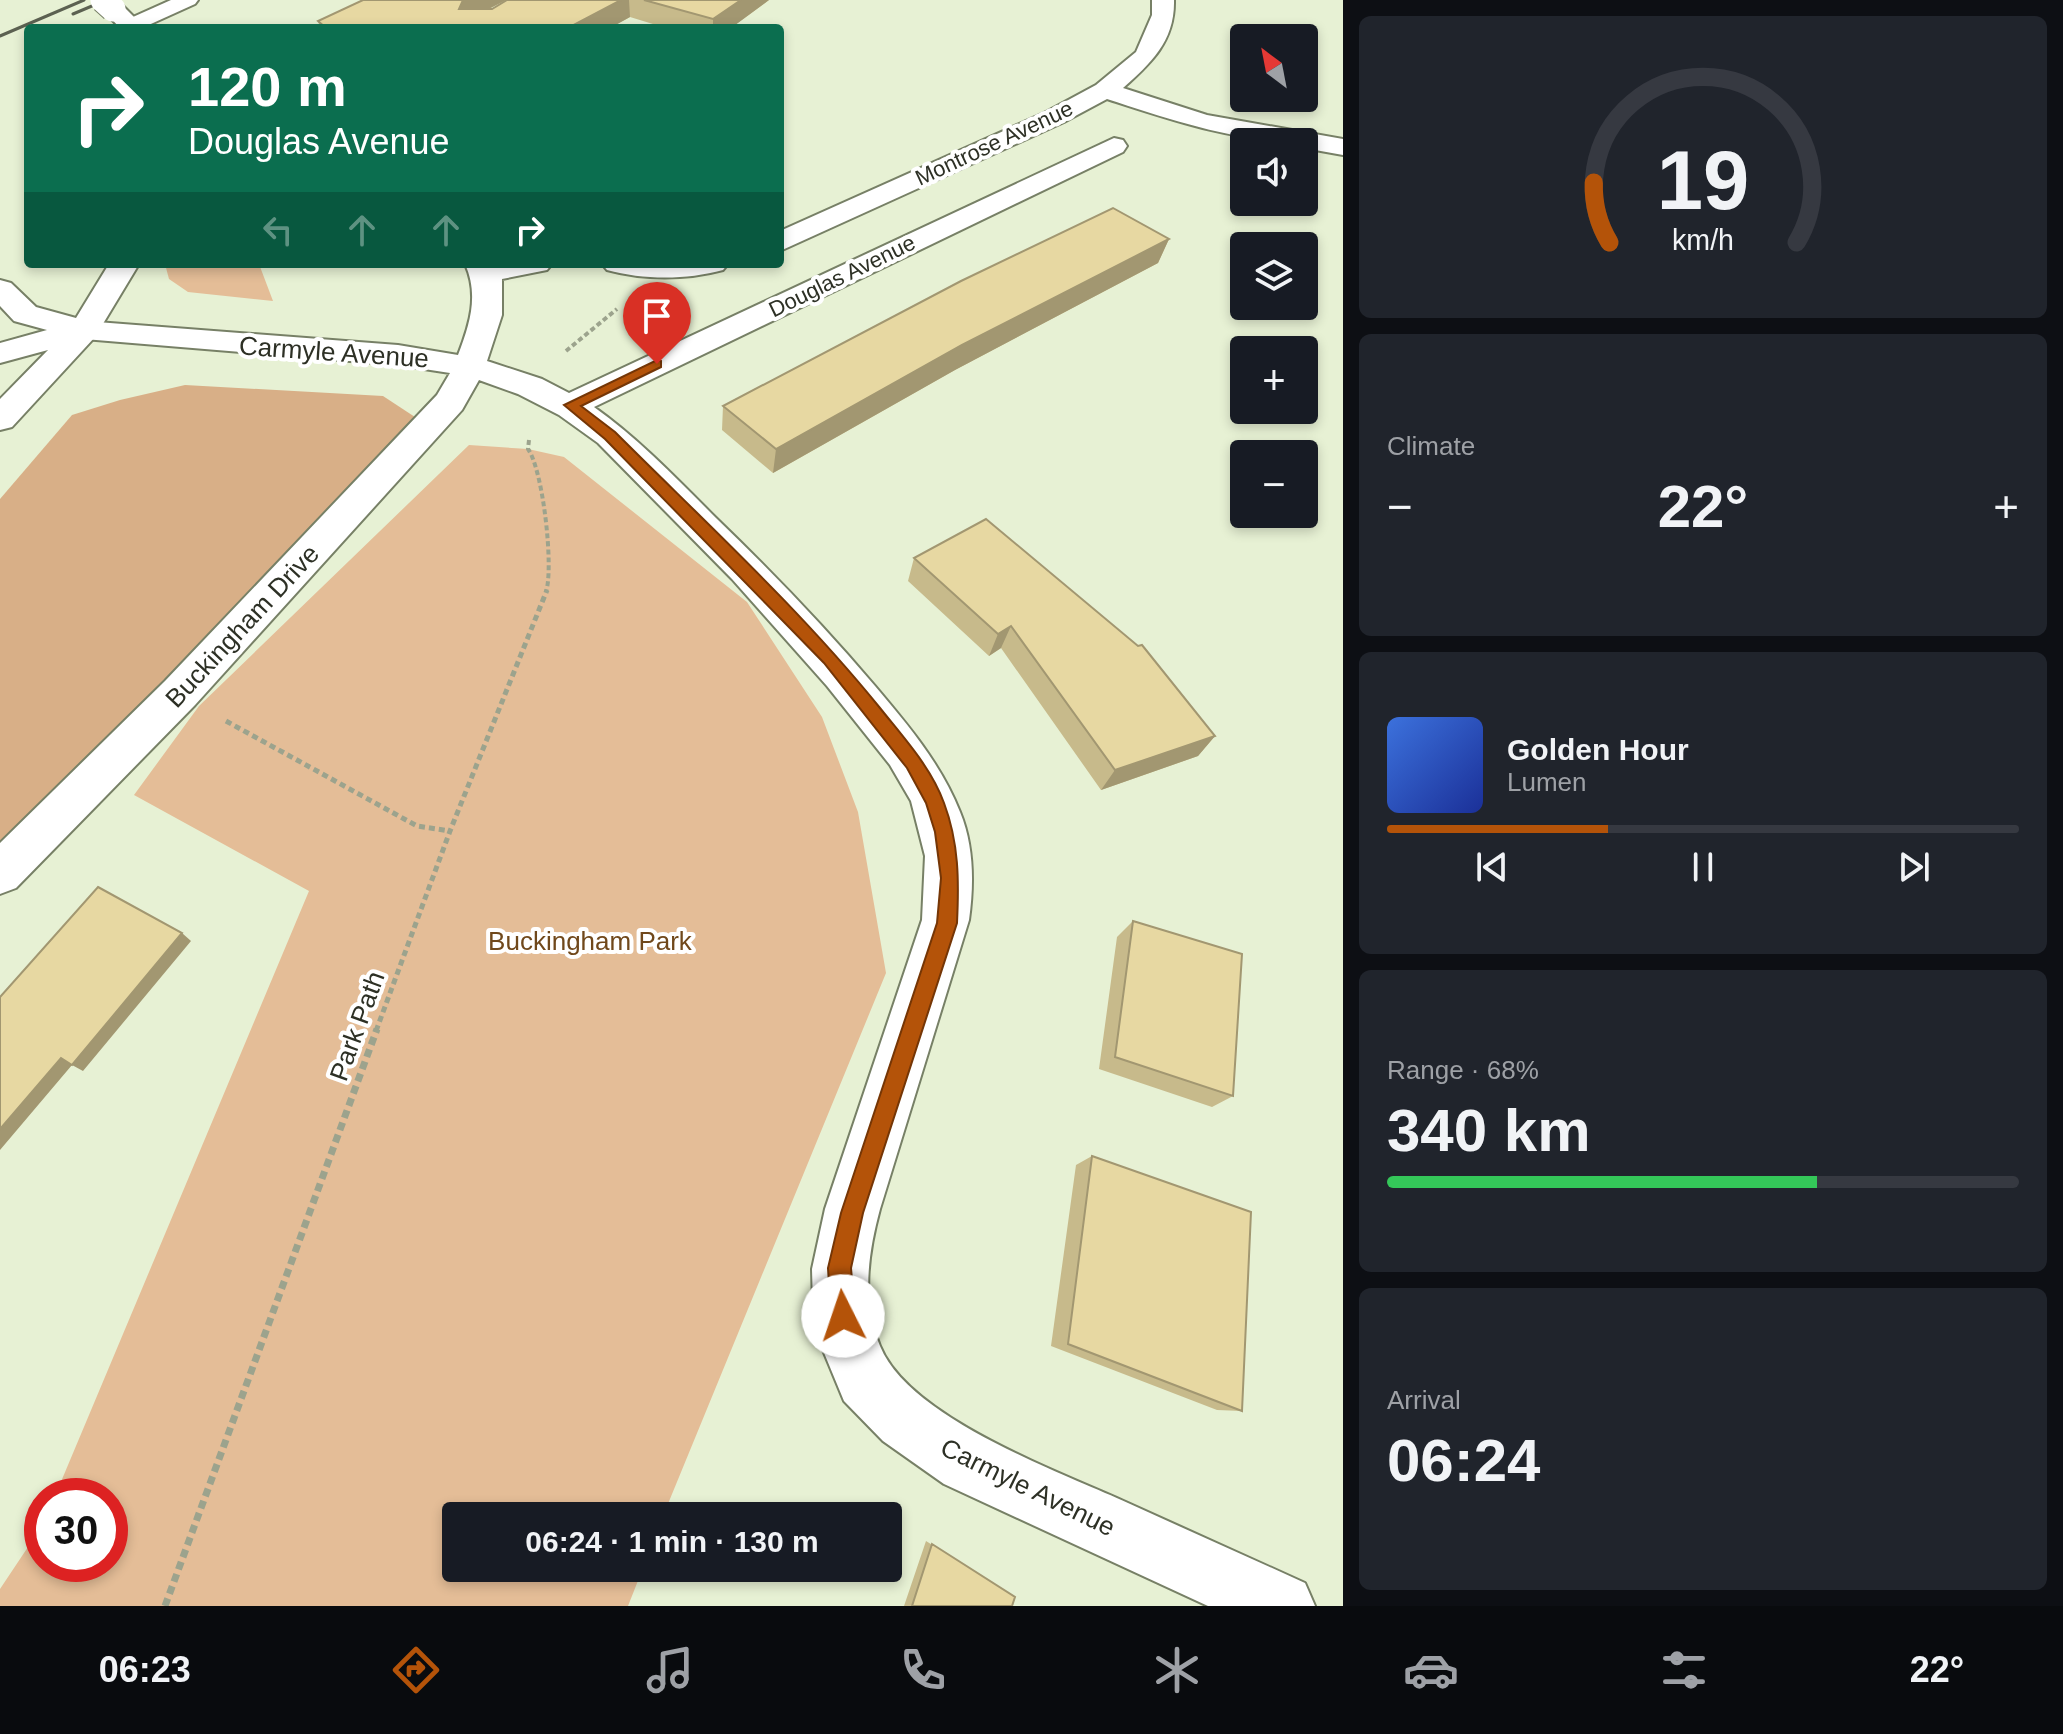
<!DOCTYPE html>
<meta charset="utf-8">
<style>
:root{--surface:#171b24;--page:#20242c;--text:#f1f3f6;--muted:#9ea1a6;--line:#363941;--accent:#b45309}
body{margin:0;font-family:Arial,sans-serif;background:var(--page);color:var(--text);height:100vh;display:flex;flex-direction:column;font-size:30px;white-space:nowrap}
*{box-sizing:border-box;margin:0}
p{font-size:26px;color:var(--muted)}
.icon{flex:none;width:44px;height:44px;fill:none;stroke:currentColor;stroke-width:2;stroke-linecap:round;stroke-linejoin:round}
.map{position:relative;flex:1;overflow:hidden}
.details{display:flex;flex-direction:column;gap:16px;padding:16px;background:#0d0f14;width:720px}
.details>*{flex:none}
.top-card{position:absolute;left:24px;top:24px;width:760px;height:244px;border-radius:8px;box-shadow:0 4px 12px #0003;background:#0b6e4f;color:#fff;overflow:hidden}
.needle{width:52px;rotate:328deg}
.controls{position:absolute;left:1230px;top:24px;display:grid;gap:16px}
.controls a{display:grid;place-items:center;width:88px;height:88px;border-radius:8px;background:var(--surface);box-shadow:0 4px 12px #0003;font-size:40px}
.speed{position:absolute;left:24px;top:1478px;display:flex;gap:16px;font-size:40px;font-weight:700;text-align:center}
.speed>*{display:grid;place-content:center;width:104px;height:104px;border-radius:50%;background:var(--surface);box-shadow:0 4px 12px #0003;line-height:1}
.speed .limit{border:12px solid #d22;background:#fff;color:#111}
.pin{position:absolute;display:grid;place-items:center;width:68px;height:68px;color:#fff;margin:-82px -34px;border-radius:50% 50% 50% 0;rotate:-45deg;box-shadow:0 0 8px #0007}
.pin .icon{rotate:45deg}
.me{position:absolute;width:88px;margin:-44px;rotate:356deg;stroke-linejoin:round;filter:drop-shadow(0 0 6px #0008)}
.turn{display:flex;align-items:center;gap:28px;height:168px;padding:0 32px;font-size:36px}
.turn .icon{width:104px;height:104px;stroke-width:2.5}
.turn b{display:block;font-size:56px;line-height:68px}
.lanes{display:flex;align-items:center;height:76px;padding:0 32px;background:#0003;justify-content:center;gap:40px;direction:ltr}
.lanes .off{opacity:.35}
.big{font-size:60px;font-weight:700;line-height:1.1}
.details .tile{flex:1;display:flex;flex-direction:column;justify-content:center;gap:12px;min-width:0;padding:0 28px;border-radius:12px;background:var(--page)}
.details .dial{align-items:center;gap:0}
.dial svg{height:208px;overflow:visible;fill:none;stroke:var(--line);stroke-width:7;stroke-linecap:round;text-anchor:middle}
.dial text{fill:var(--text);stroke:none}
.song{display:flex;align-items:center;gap:24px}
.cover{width:96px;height:96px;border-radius:12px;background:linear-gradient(135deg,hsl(220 70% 55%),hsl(230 70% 35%))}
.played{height:8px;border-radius:4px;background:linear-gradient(90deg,var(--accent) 35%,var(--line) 35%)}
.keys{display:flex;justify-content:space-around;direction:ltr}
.heat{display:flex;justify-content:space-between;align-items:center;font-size:44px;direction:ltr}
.charge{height:12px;border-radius:6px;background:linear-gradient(90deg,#34c759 68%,var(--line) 0)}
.trip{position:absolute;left:442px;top:1502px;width:460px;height:80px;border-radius:8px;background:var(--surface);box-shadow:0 4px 12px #0003;font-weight:700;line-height:80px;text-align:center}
.tab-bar{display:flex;height:128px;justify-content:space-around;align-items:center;background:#090b0e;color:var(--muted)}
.tab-bar .icon{width:56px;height:56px}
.tab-bar .current{color:var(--accent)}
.tab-bar b{font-size:36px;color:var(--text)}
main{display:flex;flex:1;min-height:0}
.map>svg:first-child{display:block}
.green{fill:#e4bd97}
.forest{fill:#d8af87}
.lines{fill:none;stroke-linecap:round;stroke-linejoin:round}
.service-casing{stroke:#778066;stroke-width:4}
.minor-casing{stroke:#778066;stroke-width:4}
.primary-casing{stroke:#778066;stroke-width:4}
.path-far2{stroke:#9ca38d;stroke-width:4;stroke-dasharray:5 3;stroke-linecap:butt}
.path-far1{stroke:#9ca38d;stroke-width:5;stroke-dasharray:6 4;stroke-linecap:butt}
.path{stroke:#9ca38d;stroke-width:7;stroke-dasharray:8 5;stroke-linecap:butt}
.service{fill:#fff;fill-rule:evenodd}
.minor{fill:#fff;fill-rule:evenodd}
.primary{fill:#fff;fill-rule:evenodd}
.rail{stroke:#5c6151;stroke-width:3}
.primary-bridge-casing{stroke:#778066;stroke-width:27;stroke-linecap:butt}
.primary-bridge{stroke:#fff;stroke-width:25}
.wall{fill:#c7ba8b}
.shaded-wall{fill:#a29771}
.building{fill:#e7d8a2;stroke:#a29771;stroke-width:2}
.route{fill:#b45309;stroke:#753606;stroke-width:2}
.labels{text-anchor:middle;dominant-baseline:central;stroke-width:8;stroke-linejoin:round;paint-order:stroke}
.far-street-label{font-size:22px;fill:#2d3025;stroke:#fff}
.street-label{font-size:26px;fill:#2d3025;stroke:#fff}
.park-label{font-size:26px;fill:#70481b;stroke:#fff}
</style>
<main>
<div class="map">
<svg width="1343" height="1606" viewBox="0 0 1343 1606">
<rect width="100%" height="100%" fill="#e7f1d4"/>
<path class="green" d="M165,264H259L273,301L188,292L169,279Z
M469,445L528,449L564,457L747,602L822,717L858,812L886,973L663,1516H456V1568H643L628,1606H0V1589L42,1526V1564H110V1496H55L309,891L134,795L199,706Z"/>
<path class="forest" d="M185,385L383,396L418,419L0,851V499L72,415L120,400Z"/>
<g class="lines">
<defs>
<path id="service" d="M171,0H198L195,4L142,28H123L121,25L124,21Z"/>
<path id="minor" d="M1152,0H1174C1175,41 1151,63 1123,88L1207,115L1343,139V155L1304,148V142C1235,142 1172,120 1107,99L1064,122L780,251V231L1046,112L1096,85L1136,52L1152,15Z
M1114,138L1123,140L1127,146L1123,152L594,407C639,439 677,479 716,518C771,571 825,627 875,686C908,725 941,764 960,812C974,846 974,884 969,920L880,1209C868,1253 861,1302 880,1346C909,1418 1060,1472 1128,1503C1187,1530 1246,1556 1305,1583L1315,1606H1208L944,1484L883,1441L844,1401L820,1343L813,1305L812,1269L825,1209L922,920L925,856L911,801L890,765L827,686L732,579L598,443L559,415L518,394L479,380L462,410L195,705L16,888L0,894V843L165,681L437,395L450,373L398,365L84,339L73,337L68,330L73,323L84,321L398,345L458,355C470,324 479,295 465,264H552L547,270L502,279V315L487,361L542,379L569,393Z
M602,264H728L723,270C686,280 644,280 607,270Z"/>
<path id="primary" d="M113,2L121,4L145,28H120L102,9Z
M109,264H139L95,337L12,427L0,430V399L48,350L0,363V343L47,330L14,321L0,306V280L11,283L36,307L76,318Z"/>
</defs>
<use href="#service" class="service-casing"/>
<use href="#minor" class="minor-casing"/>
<use href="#primary" class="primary-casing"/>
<path class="path-far2" d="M566,351L617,309
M529,440L528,449C543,470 554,567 546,592"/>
<path class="path-far1" d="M226,721L417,826L450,831
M376,1031L450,831L547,590"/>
<path class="path" d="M165,1606L377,1029"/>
<use href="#service" class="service"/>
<use href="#minor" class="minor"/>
<use href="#primary" class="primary"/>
<path class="rail" d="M73,14L106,0
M0,36L84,0"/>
<defs>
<path id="primary-bridge" d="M103,0L113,9"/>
</defs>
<use href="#primary-bridge" class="primary-bridge-casing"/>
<use href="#primary-bridge" class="primary-bridge"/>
</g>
<path class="wall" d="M363,0H506L489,9H492L507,0H769L731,28H666L630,17L610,28H320L318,21Z
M1169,239L1158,263L955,370L773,473L722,430L723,406Z
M914,558L1215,736L1198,756L1101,790L1001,648L989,656L908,581Z
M1133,921L1233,1096L1212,1107L1099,1069L1117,937Z
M1092,1156L1242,1411L1217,1410L1051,1346L1076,1165Z
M926,1541L1015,1597L1012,1606H904Z"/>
<path class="shaded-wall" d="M463,0H506L467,20L459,9Z
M621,0H629L630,17L610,28H568Z
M741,0H769L731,28H713V19Z
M1169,239L1158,263L955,370L773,473L776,449L962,345Z
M1011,626L1001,648L989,656L998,634Z
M1215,736L1198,756L1101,790L1115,770Z
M182,933L191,941L83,1071L72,1065L0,1150V1129L61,1058Z"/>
<path class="building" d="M363,0H463L459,9H492L507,0H621L568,28H326L318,21Z
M644,0H741L713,19Z
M1113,208L1169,239L962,345L776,449L723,406L961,281Z
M986,519L1138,646L1142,645L1215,736L1115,770L1011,626L998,634L914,558Z
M98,887L182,933L72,1065L61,1058L0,1129V997Z
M1133,921L1242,954L1233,1096L1115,1057Z
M1092,1156L1251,1212L1242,1411L1068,1344Z
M932,1544L1015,1597L1012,1606H912Z"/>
<path class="route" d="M657,360L661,361V367L581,406L615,432C705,522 800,609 880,708C903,737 931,767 944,803C959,843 959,881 957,923L863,1213L851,1268L855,1316L852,1324L843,1328L835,1324L831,1316L828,1268L841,1213L937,923L941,878L935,832L926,803L907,768L824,663L605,439L564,405Z"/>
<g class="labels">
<g class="far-street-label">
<text transform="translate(994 143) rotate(-25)">Montrose Avenue</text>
<text transform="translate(842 276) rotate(-26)">Douglas Avenue</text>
</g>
<g class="street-label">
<text transform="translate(334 352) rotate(4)">Carmyle Avenue</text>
<text transform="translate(242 626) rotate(-47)">Buckingham Drive</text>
<text transform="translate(357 1026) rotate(-70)">Park Path</text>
<text transform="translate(1028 1487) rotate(26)">Carmyle Avenue</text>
</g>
<g class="park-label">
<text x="590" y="941">Buckingham Park</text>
</g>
</g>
</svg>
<div class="controls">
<a><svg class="needle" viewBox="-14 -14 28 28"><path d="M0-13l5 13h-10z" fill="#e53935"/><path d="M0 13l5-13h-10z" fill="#9ea1a6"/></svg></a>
<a><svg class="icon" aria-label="sound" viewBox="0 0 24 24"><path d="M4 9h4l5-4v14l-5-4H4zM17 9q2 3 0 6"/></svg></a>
<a><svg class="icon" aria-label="layers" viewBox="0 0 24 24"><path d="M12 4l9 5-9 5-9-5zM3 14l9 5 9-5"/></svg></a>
<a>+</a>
<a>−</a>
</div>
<div class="speed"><div class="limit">30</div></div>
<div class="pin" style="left:657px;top:364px;background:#d93025"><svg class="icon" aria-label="arrive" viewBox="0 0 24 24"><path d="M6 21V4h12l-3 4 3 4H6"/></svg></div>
<svg class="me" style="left:843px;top:1316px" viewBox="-20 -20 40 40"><circle r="19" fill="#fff"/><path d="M0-13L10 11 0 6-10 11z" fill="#b45309"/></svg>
<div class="trip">06:24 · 1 min · 130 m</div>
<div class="top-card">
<div class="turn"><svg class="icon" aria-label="right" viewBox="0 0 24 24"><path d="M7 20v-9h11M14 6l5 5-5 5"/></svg><div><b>120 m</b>Douglas Avenue</div></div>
<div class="lanes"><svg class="icon off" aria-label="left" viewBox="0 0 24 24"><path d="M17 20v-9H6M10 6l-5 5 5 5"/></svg><svg class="icon off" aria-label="ahead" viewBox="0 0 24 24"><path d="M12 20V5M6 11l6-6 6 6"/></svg><svg class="icon off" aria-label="ahead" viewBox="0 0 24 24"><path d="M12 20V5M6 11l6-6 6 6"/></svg><svg class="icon" aria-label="right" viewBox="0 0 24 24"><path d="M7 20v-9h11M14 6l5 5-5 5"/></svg></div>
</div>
</div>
<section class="details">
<div class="tile dial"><svg viewBox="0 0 100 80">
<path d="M14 69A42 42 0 1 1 86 69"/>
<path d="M14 69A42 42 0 0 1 8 46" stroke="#b45309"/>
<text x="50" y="56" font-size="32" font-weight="700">19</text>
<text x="50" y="72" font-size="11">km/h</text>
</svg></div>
<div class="tile"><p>Climate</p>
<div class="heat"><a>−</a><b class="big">22°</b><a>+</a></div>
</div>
<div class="tile">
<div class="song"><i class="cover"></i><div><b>Golden Hour</b><p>Lumen</p></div></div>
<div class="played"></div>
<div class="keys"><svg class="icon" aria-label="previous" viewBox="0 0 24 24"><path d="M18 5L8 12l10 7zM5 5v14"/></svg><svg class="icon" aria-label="pause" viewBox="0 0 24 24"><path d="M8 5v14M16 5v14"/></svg><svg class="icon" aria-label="next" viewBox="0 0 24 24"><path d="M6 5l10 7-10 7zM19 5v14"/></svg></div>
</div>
<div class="tile"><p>Range · 68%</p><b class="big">340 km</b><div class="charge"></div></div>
<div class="tile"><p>Arrival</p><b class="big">06:24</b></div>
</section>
</main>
<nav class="tab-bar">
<b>06:23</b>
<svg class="icon current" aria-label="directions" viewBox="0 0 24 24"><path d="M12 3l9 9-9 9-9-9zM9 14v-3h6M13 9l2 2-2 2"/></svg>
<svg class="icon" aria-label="music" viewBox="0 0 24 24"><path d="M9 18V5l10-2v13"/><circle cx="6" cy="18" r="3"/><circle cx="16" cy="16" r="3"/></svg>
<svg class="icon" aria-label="phone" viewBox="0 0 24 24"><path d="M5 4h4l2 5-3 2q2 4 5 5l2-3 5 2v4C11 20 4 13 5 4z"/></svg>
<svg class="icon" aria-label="climate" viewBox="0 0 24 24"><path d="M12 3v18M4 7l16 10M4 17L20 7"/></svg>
<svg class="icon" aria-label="car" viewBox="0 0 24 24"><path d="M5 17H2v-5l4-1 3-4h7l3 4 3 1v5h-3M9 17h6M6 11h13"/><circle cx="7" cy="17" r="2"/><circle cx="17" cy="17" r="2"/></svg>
<svg class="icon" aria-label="filters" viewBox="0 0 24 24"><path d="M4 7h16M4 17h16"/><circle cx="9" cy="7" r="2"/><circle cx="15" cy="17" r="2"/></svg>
<b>22°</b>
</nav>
